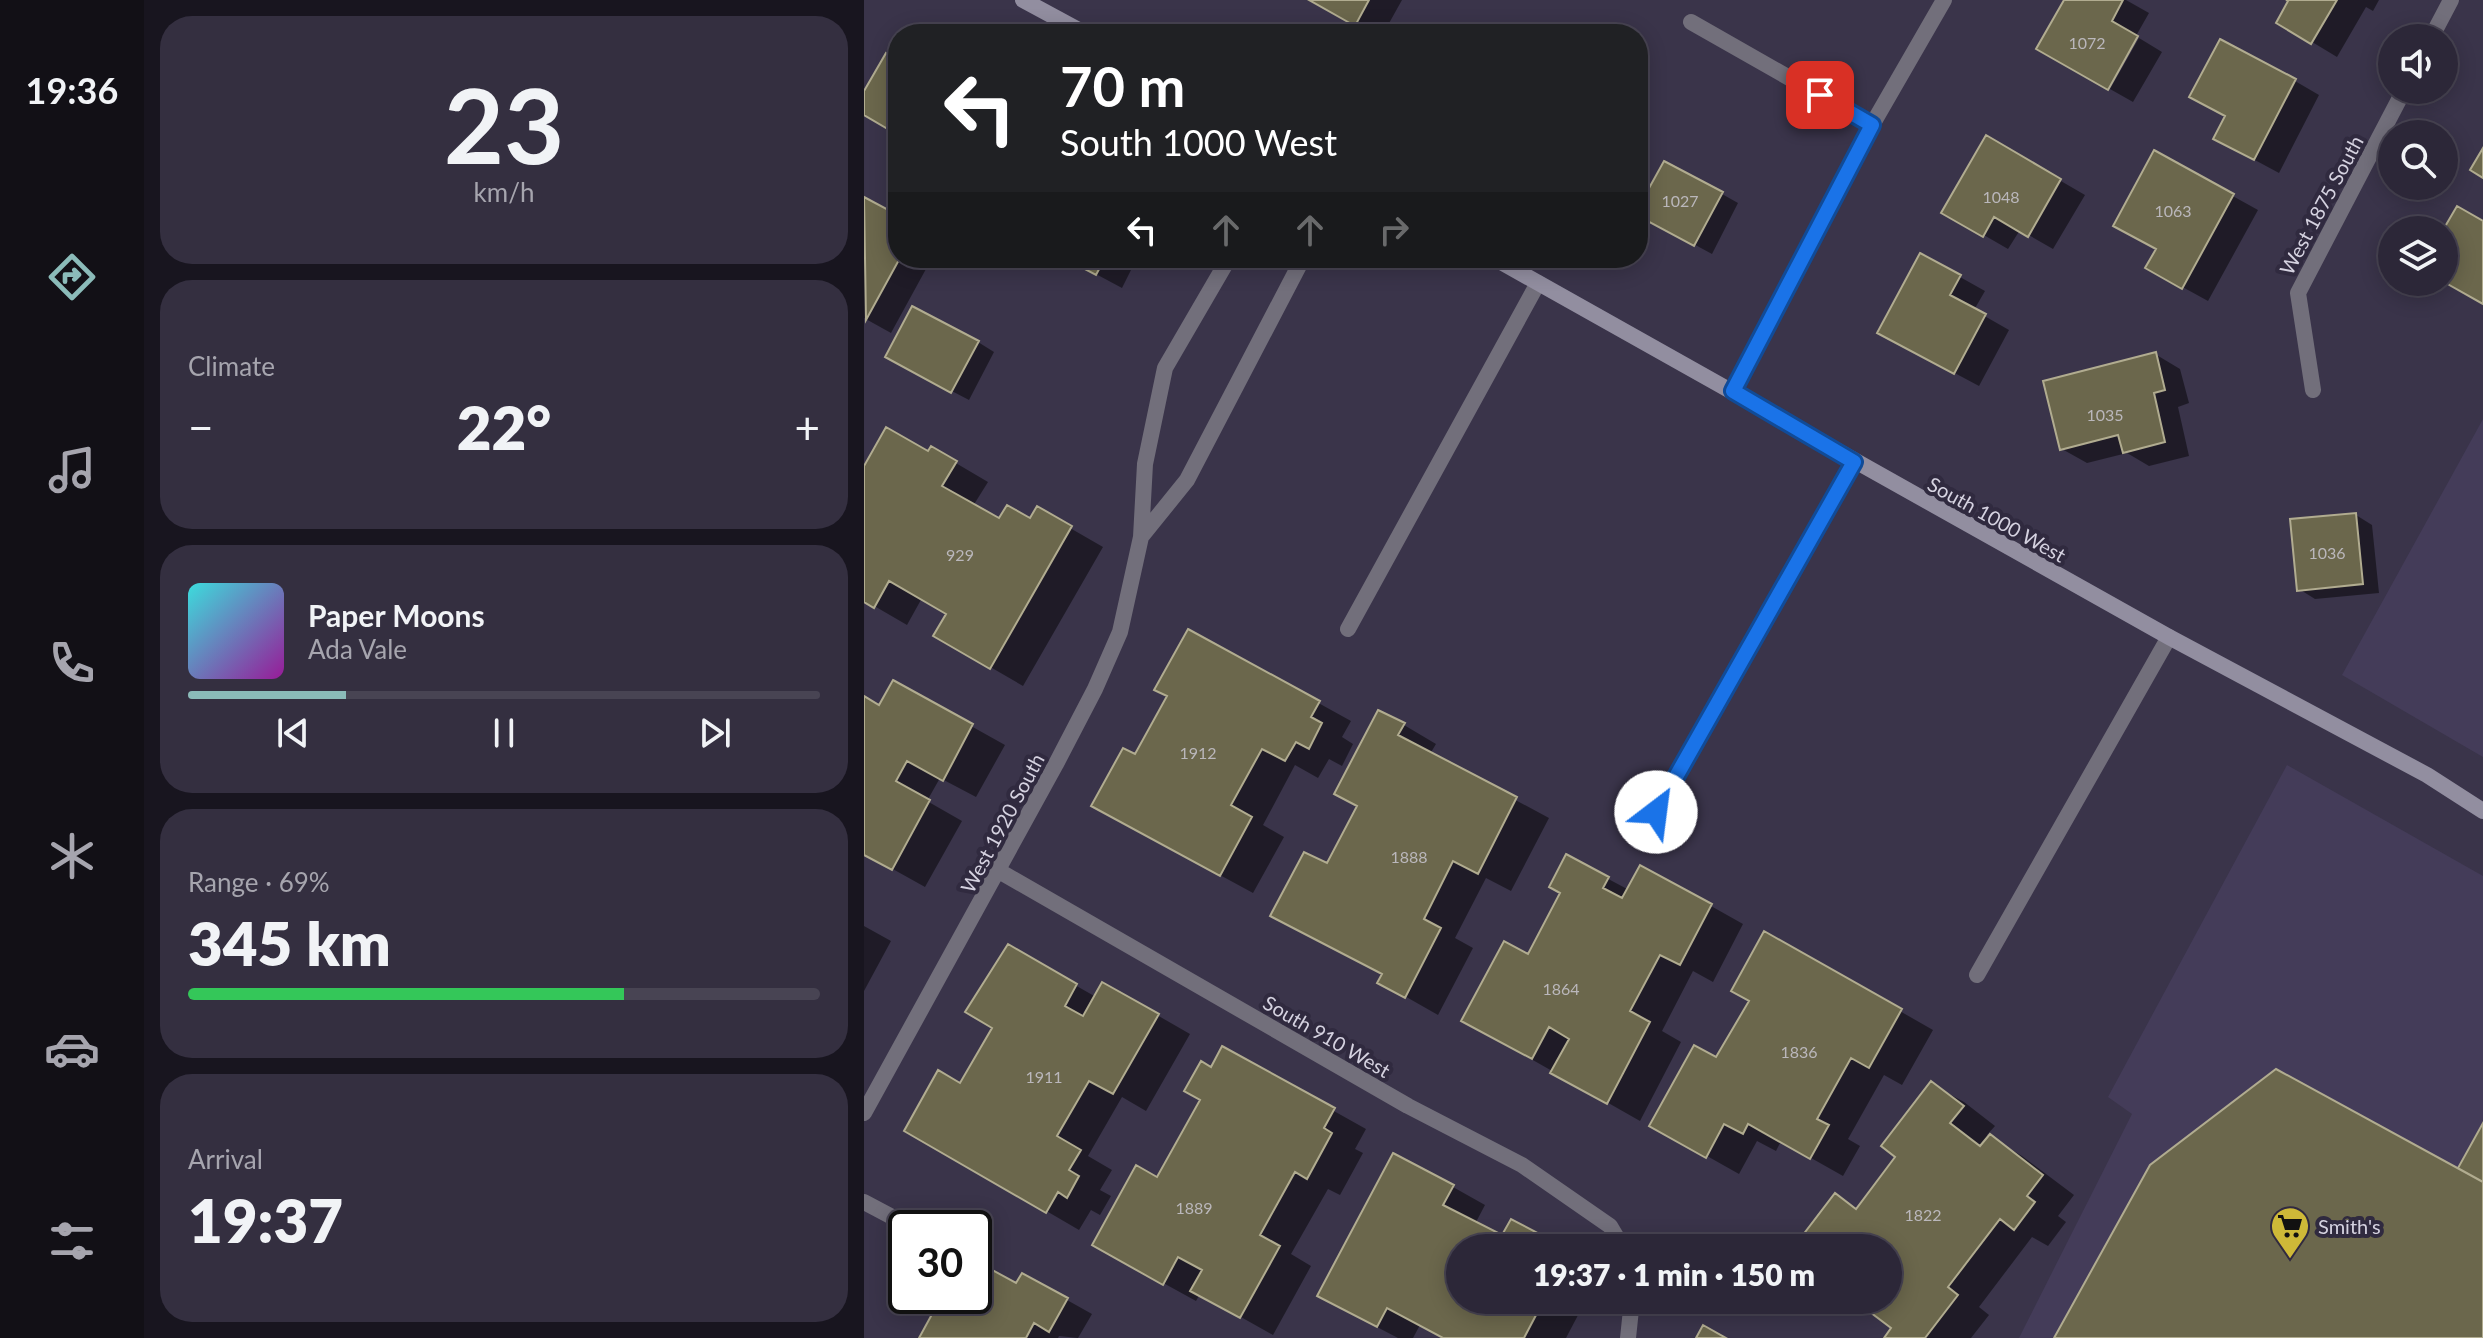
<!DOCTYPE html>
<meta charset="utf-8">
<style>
:root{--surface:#2c2738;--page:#342f40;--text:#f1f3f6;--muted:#a6a5ae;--line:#484453;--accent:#8bbbb9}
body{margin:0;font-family:Lato,sans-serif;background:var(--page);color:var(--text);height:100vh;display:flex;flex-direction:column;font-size:30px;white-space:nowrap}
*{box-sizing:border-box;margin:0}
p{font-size:26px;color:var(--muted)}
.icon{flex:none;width:44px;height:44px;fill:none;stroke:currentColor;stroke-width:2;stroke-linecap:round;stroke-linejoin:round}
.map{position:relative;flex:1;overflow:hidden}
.sheet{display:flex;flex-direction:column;gap:16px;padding:16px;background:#18151f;width:720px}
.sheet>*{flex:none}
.hud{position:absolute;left:24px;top:24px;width:760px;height:244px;border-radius:32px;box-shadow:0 4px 20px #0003,0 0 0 2px var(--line);background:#202124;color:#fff;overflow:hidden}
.buttons{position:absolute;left:1514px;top:24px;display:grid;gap:16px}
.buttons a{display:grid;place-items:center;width:80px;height:80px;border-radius:50%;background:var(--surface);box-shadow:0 4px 20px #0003,0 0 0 2px var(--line);font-size:40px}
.speed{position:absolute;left:24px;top:1210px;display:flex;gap:16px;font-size:40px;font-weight:700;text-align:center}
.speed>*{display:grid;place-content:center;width:104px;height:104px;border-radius:50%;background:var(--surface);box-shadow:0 4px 20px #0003,0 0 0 2px var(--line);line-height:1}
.speed .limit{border:4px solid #111;border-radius:12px;background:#fff;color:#111}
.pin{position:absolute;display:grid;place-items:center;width:68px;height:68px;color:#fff;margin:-34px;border-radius:16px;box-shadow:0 4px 12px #0006}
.me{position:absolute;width:88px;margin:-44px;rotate:30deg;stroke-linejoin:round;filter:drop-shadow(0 0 6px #0008)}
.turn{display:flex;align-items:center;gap:28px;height:168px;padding:0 40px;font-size:36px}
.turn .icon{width:104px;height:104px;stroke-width:2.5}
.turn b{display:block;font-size:56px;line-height:68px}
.lanes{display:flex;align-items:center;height:76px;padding:0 40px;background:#0003;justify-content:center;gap:40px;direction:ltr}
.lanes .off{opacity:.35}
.big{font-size:60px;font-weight:800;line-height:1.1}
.sheet .tile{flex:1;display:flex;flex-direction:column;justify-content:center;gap:12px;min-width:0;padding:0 28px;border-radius:32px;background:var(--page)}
.sheet .dial{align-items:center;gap:0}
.dial b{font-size:104px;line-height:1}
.song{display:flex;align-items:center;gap:24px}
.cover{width:96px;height:96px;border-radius:12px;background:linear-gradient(135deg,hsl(180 70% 55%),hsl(300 70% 35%))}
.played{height:8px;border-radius:4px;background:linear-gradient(90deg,var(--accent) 25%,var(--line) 25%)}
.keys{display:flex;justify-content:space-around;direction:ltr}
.heat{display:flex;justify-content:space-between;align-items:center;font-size:44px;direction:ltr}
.charge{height:12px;border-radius:6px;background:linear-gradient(90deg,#34c759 69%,var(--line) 0)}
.trip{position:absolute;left:582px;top:1234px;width:456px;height:80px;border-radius:40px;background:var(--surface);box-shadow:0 4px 20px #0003,0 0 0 2px var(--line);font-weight:800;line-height:80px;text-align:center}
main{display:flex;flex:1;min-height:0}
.tabs{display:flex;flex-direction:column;width:144px;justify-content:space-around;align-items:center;background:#121016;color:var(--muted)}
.tabs .icon{width:56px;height:56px}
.tabs .current{color:var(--accent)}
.tabs b{font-size:36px;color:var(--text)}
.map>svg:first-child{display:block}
.built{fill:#443c59}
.shadow{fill:#0007}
.building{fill:#6b674c;stroke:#b1ac90;stroke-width:2}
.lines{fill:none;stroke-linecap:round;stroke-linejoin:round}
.lane{stroke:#726f7b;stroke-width:16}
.street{stroke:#726f7b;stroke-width:16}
.secondary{stroke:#928ea0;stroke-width:16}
.route-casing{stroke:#114b97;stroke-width:20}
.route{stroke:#1a73e8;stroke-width:14}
.labels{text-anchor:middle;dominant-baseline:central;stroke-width:8;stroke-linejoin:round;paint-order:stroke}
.number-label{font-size:16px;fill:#bab7bb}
.street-label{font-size:20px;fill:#d5d2e0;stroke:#302a3f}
.poi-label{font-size:20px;fill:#d5d2e0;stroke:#302a3f;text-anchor:start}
</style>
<main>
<nav class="tabs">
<b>19:36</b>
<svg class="icon current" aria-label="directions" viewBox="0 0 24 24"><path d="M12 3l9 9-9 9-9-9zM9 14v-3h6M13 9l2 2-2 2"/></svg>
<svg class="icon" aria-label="music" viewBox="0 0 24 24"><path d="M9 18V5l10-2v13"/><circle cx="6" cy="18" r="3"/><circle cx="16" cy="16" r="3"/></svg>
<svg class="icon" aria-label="phone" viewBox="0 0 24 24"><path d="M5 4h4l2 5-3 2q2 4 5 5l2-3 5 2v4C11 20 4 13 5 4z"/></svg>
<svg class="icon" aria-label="climate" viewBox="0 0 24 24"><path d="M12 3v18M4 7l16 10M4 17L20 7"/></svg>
<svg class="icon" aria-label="car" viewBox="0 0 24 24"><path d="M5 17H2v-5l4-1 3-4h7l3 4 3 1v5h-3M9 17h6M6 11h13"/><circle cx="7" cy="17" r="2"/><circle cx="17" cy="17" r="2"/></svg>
<svg class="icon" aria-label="filters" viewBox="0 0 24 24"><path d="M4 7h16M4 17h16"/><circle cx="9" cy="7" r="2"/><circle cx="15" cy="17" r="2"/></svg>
</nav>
<section class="sheet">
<div class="tile dial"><b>23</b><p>km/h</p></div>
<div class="tile"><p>Climate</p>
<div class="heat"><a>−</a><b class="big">22°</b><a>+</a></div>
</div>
<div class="tile">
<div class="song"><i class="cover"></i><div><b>Paper Moons</b><p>Ada Vale</p></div></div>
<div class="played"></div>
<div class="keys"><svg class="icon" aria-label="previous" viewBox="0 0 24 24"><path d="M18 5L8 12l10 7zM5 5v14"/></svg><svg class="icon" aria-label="pause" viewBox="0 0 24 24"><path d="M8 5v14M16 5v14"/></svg><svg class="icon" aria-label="next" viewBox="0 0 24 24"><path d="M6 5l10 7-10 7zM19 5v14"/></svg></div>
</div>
<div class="tile"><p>Range · 69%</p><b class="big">345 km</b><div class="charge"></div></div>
<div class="tile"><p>Arrival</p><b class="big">19:37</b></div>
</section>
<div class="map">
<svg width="1619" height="1338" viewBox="0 0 1619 1338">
<rect width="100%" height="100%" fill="#3a344a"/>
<path class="built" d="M1619,419V757L1478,675Z
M1423,765L1619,876V1338H1155L1268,1114L1244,1097Z"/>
<path class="shadow" d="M449,0H538L519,34H509Z
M1202,0H1262L1285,13L1243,87Z
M1426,0H1515L1509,11L1502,7L1473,57L1415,22Z
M1275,38L1298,52L1269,102L1246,89Z
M1431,81L1455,95L1415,173L1376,152Z
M1123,138L1221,195L1189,249L1156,230L1144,249L1080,212Z
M1291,153L1394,210L1344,301L1284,268L1294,249Z
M858,194L874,203L848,254L774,214Z
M0,199L34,217V258H68L27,333L0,318Z
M202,258H273L258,288Z
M1096,277L1121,291L1110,310L1145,330L1115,386L1040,346Z
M114,342L130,352L105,400L40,366Z
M1291,354L1316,369L1325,403L1314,407L1325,456L1285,466L1263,453L1223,463L1198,449Z
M68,449L124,482L109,506L135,521H167L173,509L239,547L159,686L71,635L84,613L58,598L43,625L0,600V470L65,454Z
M1492,515L1508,525L1515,593L1451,599L1435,589Z
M324,631L487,721L478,737L489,744L478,766L465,759L454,778L431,765L399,825L420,837L389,893L262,824L272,757L305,696Z
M30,683L141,745L112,797L76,778L63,801L98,821L61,887L0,853V699L16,708Z
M540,725L572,744L566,754L685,818L647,891L622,878L591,938L609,948L574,1015L516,982L520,975L464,866L495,806L473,793Z
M703,857L765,890L847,906L879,924L849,982L829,971L798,1031L817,1042L776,1121L632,1039L664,956L698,892Z
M0,926L27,941L0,991Z
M901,934L1069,1030L1038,1085L1020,1075L984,1139L996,1146L979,1176L917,1141L912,1151L893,1141L875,1174L788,1125L853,1060L887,1000Z
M144,947L232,997L239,984L326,1034L282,1111L258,1097L224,1156L248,1170L236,1190L247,1196L236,1215L227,1210L215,1230L43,1130L97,1086L131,1027Z
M359,1049L502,1129L491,1149L499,1153L476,1195L464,1189L427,1254L447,1266L409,1335L336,1294L332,1301L263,1263L294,1180L339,1100L347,1069Z
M1067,1084L1100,1102L1131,1126L1123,1135L1158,1156L1210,1195L1194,1216L1202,1222L1184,1246L1168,1237L1115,1307L1125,1315L1107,1338H1023L1030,1328L993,1300H1024V1248H932L972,1196L995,1209L1034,1157Z
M589,1187L621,1205L611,1224L639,1238L698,1248H596V1300H722L702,1338H580L556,1325L549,1338H534L488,1314Z
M110,1262L153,1286L203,1300L228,1314L214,1338L195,1336L194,1338H57L80,1296H110Z"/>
<path class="building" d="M445,0H505L491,26Z
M1200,0H1259L1248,21L1274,36L1244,90L1172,49Z
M1422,0H1473L1447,44L1412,23L1424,1Z
M1356,39L1432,79L1390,160L1349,139L1361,116L1325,97Z
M22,53L34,61V135L0,115V91Z
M1122,135L1197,179L1164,237L1130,217L1119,237L1077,213Z
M1619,148V178L1606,170Z
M1290,150L1370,194L1318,289L1281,268L1292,249L1249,226Z
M800,161L859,192L830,246L774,216V208Z
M0,197L34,215L36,258L2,320Z
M1593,206L1619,221V304L1580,282L1579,230Z
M1056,253L1097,275L1086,295L1122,314L1090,374L1013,333Z
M200,258H241L232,275Z
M48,306L115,341L87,393L21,357Z
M1292,352L1301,390L1290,393L1301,442L1259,453L1254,435L1196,450L1179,381Z
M22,427L64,451L67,446L93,461L78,486L135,518L143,505L166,518L173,506L208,526L126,669L69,636L82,614L25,581L10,608L0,602V466Z
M1492,513L1499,584L1433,591L1426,519Z
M324,629L456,701L447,717L458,723L445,749L432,742L421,761L398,749L367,805L388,817L356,876L227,806L259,748L271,754L303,696L290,690Z
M29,680L109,724L79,781L43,761L32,781L66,800L28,870L0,855V696L15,705Z
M514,710L541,723L534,735L653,797L614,874L589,861L560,919L577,928L541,998L513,983L518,974L406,916L440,852L463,863L493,806L470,794Z
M702,854L745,877L739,888L758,898L776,865L848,904L816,965L796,955L766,1011L786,1022L743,1104L686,1073L705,1039L685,1027L668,1059L597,1021L640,941L664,954L696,893L685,887Z
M900,931L1038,1009L1005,1068L987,1058L953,1119L965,1125L946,1159L884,1124L879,1134L860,1124L842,1158L785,1126L830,1045L852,1057L885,1001L867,991Z
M144,944L213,984L201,1006L219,1016L238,982L295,1014L249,1094L225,1081L193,1136L217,1150L205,1170L215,1176L203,1198L194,1192L182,1213L40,1131L74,1070L96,1083L128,1028L101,1012Z
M358,1046L471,1108L460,1128L468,1133L443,1179L431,1172L396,1235L416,1246L376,1318L326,1291L338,1270L314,1257L299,1285L228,1245L272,1165L293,1177L336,1100L320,1091L337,1061L347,1067Z
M1412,1069L1619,1182V1338H1190L1286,1165Z
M1067,1081L1100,1106L1086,1123L1116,1146L1126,1134L1179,1175L1163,1196L1171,1202L1150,1230L1136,1219L1084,1287L1094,1295L1061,1338H1020L1027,1328L990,1300H1024V1248H929L971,1193L992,1209L1031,1157L1017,1146Z
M1619,1123V1182L1594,1168Z
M529,1153L590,1185L579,1205L638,1235L647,1219L702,1248H596V1300H680L660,1338H579L523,1308L513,1327L453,1296Z
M110,1260L152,1283L158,1273L204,1298L185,1332L170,1323L162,1338H55L78,1296H110Z
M839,1325L862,1338H832Z"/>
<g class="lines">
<path class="lane" d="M0,1202L49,1228"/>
<path class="street" d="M827,22L1008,125
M1567,38L1587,0
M1449,390L1434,293L1540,90
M869,391L1008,125L1080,0
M277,537L323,480L439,258
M484,629L674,283
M792,812L990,462
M135,871L544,1106L658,1165L746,1226L759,1248
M1113,975L1305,637
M0,1113L192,764L231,689L256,632L277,537L281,464L301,368L365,258
M764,1338L768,1300"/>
<path class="secondary" d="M159,0L222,34
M630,258L1305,637L1563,775L1619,811"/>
</g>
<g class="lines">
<defs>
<path id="route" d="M792,812L990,462L869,391L1008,125L956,95"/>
</defs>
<use href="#route" class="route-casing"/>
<use href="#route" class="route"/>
</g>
<defs>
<symbol id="supermarket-pin" viewBox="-11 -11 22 30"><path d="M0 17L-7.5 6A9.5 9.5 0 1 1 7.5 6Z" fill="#ceb938" stroke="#302a3f"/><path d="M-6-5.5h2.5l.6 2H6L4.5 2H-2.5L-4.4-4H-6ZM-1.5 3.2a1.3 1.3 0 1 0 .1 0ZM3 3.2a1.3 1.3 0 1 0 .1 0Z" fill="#111"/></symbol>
</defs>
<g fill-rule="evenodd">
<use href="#supermarket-pin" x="1404" y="1204" width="44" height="60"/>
</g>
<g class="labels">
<g class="number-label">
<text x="1223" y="42">1072</text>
<text x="1137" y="196">1048</text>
<text x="816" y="200">1027</text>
<text x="1309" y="210">1063</text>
<text x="1241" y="414">1035</text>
<text x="1463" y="552">1036</text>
<text x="96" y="554">929</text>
<text x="334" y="752">1912</text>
<text x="545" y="856">1888</text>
<text x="697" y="988">1864</text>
<text x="935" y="1051">1836</text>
<text x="180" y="1076">1911</text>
<text x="330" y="1207">1889</text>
<text x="1059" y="1214">1822</text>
</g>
<g class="street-label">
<text transform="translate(1457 205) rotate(-62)">West 1875 South</text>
<text transform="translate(1133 519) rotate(29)">South 1000 West</text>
<text transform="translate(138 823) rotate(-62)">West 1920 South</text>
<text transform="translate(463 1036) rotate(30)">South 910 West</text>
</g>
<g class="poi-label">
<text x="1454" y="1226">Smith's</text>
</g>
</g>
</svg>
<div class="buttons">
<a><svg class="icon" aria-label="sound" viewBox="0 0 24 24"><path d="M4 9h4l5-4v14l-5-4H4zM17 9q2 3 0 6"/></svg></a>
<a><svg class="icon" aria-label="search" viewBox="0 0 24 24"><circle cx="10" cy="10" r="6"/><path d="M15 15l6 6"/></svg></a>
<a><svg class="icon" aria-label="layers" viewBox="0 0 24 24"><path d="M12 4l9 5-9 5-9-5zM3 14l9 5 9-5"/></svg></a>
</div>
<div class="speed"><div class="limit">30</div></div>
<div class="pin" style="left:956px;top:95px;background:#d93025"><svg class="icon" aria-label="arrive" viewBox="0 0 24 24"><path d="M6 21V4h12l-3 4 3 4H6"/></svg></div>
<svg class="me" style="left:792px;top:812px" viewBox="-20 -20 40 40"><circle r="19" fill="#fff"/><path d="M0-13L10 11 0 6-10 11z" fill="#1a73e8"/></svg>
<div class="trip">19:37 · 1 min · 150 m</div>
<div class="hud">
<div class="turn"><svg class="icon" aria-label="left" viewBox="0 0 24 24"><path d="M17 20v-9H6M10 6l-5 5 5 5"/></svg><div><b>70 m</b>South 1000 West</div></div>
<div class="lanes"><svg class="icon" aria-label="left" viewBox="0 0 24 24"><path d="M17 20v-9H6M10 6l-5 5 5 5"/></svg><svg class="icon off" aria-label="ahead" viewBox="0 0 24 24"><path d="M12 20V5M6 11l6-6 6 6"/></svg><svg class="icon off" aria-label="ahead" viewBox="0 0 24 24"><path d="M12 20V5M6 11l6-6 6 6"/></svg><svg class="icon off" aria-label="right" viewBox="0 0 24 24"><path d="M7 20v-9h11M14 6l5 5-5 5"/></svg></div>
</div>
</div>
</main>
